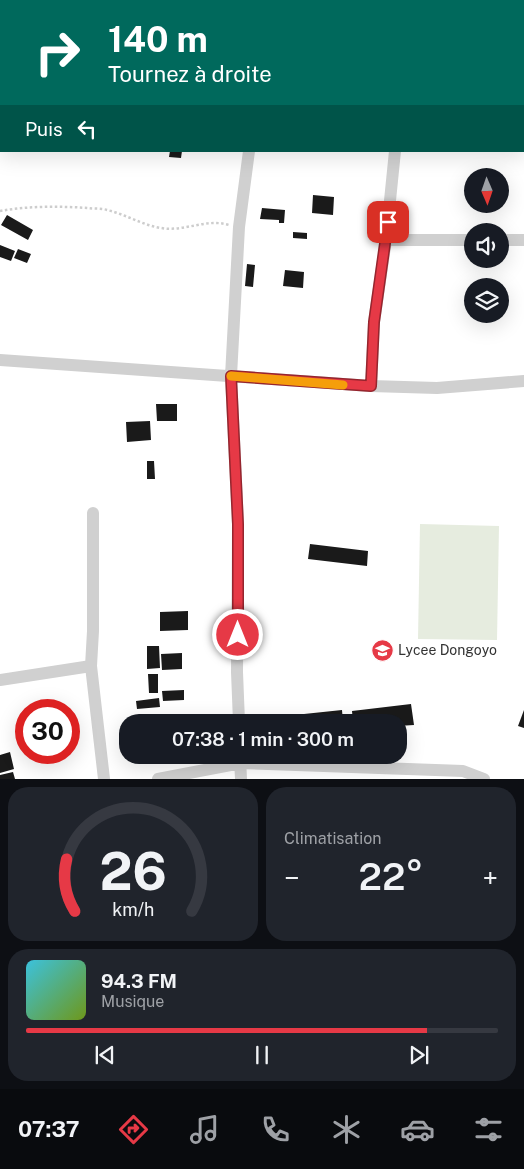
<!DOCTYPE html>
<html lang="fr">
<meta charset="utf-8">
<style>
:root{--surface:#171b24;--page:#20242c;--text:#f1f3f6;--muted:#9ea1a6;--line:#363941;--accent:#e63946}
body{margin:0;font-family:"Public Sans",sans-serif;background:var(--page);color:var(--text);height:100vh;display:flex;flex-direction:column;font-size:19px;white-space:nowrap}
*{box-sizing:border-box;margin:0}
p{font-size:16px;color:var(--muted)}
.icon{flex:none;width:28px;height:28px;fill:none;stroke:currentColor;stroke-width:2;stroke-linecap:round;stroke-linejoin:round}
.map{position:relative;height:779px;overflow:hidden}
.details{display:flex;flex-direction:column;gap:8px;padding:8px;background:#0d0f14;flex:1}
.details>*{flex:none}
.banner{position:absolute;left:0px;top:0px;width:525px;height:152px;box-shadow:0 5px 20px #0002;background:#00695c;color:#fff;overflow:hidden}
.needle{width:32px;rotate:178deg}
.tools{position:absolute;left:464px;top:168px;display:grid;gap:10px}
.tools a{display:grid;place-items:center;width:45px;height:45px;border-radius:50%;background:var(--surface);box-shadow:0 5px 20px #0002;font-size:25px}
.speed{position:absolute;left:15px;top:699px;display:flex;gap:10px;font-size:25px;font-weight:700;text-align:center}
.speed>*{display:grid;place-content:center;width:65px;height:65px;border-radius:50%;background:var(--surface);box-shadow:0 5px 20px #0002;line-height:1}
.speed .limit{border:8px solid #d22;background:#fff;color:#111}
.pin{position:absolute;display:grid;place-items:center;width:42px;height:42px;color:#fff;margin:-21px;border-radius:10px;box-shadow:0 2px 8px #0006}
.me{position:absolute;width:55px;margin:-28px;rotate:0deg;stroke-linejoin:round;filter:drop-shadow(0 0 4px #0008)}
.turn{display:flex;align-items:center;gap:18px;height:105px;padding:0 25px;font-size:22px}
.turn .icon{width:65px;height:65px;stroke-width:2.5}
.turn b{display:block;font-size:35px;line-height:42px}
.then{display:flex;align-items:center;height:48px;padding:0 25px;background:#0003;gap:10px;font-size:19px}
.big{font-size:38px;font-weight:600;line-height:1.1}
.details .card{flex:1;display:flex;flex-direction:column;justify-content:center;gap:8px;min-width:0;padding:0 18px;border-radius:20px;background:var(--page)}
.details .dial{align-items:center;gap:0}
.dial svg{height:130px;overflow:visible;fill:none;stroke:var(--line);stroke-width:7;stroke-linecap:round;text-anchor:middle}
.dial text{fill:var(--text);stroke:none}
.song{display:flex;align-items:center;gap:15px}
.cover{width:60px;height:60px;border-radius:8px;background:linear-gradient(135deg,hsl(190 70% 55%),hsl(80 70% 35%))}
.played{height:5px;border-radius:2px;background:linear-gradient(90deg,var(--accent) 85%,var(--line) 85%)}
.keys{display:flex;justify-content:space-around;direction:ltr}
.heat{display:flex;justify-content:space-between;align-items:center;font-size:28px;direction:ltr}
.details .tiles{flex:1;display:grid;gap:8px;grid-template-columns:1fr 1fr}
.card:last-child{grid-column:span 2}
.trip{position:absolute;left:119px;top:714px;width:288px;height:50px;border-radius:20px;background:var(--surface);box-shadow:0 5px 20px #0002;font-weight:600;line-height:50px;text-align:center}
.tab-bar{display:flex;height:80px;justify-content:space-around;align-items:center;background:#090b0e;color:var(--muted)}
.tab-bar .icon{width:35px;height:35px}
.tab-bar .active{color:var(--accent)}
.tab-bar b{font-size:22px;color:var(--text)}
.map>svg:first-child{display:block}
.green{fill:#e6ecdf}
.building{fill:#1a1a1a}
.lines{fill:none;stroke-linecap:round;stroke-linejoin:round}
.path{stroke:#cdcdcd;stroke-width:2.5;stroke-dasharray:2.5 2.5;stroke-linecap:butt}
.minor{stroke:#d0d0d0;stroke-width:12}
.route-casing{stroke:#96252e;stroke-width:12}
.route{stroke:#e63946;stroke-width:9}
.slow{stroke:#f59e0b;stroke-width:9}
.labels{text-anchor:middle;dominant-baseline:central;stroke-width:5;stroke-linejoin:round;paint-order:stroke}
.poi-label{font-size:14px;fill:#333;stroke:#fff;text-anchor:start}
</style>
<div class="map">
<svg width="524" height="779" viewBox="0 0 524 779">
<rect width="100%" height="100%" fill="#fff"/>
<path class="green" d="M420,524L499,526L497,640L418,639Z"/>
<path class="building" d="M170,151H182L181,158L169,157Z
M313,195L334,197L333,215L312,213Z
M262,208L285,210L284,223H279V220L260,219Z
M7,215L33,230L28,240L1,225Z
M293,232L307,233V239L293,238Z
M0,245L15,251L11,261L0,257Z
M18,249L31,254L27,263L14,258Z
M247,264L255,265L253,287L245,286Z
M285,270L304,272L303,288L283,286Z
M156,404H177V421H157Z
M150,421L151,440L127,442L126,422Z
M147,461H154L155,479H147Z
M310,544L368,551L367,566L308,559Z
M188,611V630L160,631V612Z
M147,646H159L160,668L147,669Z
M182,653V669L162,670L161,654Z
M148,674H158V693H149Z
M184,690V700L163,701L162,691Z
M159,698L160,707L137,709L136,701Z
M411,704L414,725L398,726V722H353L352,711Z
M342,710L343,722H266V718Z
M524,710V728L518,726Z
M10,752L14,769L0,773V755Z
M13,772L15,779H0V775Z"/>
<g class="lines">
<path class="path" d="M0,211C28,206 59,206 88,208C94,209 101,208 107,210C125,214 142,225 161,228C185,232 206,218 229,225"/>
<path class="minor" d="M5,0L7,1
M267,1L268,0
M406,1L407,0
M386,240H472
M500,240H524
M0,360L371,386L437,388L524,381
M371,386L374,322L386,240L395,151
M93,513V631L91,666L104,779
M0,680L91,666
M239,722L237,672L238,524L231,376L239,227L249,151
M240,757L241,779
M158,779L241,763L463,771L484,779"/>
</g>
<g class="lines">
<defs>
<path id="route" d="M238,635V524L231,376L371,386L374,322L388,222"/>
</defs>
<use href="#route" class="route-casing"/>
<use href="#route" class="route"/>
<path class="slow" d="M231,376L343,385"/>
</g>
<defs>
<symbol id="school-disc" viewBox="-11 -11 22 22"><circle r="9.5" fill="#e63946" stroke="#fff"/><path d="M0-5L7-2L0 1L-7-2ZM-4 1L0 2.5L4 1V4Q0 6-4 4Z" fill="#fff"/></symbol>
</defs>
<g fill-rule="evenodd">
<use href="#school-disc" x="370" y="638" width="25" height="25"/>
</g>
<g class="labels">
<g class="poi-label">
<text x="398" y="650">Lycee Dongoyo</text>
</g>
</g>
</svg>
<div class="tools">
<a><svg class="needle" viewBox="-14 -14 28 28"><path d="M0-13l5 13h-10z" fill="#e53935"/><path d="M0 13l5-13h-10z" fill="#9ea1a6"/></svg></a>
<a><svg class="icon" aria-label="sound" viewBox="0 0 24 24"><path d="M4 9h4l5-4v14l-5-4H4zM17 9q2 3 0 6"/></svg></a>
<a><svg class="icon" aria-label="layers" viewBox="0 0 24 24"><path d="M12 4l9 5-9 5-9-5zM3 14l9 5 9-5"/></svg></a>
</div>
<div class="speed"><div class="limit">30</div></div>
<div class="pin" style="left:388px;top:222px;background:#d93025"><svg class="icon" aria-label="arrive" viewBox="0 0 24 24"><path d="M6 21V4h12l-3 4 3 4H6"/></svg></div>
<svg class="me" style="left:238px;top:635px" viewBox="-20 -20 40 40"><circle r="17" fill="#e63946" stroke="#fff" stroke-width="3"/><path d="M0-11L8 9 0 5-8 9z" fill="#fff"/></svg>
<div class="trip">07:38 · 1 min · 300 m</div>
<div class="banner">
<div class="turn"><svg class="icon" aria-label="right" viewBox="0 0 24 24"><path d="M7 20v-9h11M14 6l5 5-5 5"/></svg><div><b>140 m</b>Tournez à droite</div></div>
<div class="then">Puis<svg class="icon" aria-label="left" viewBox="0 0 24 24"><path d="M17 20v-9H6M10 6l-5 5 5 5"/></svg></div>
</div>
</div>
<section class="details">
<div class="tiles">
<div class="card dial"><svg viewBox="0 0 100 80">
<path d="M14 69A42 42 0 1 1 86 69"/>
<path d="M14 69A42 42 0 0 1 9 37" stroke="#e63946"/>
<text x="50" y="56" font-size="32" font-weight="700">26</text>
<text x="50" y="72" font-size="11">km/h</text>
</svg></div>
<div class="card"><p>Climatisation</p>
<div class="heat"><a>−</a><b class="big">22°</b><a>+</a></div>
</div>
<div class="card">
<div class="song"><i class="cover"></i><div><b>94.3 FM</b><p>Musique</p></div></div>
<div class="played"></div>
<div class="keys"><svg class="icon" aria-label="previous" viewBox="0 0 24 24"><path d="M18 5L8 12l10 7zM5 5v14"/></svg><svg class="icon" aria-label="pause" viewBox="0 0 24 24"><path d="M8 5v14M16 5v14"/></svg><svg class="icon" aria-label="next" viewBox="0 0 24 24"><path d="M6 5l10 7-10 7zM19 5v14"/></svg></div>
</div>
</div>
</section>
<nav class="tab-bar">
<b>07:37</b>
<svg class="icon active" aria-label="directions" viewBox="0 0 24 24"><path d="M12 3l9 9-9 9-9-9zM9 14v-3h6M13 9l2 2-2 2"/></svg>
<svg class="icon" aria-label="music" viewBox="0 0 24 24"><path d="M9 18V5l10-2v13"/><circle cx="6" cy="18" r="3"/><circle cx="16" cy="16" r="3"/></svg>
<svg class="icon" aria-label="phone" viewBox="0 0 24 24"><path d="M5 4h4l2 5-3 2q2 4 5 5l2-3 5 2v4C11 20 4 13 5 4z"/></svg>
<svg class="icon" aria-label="climate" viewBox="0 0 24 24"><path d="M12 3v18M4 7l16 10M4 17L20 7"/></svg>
<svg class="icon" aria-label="car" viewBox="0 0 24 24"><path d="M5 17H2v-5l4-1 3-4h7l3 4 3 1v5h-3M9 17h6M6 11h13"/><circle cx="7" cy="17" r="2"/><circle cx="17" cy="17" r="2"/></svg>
<svg class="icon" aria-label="filters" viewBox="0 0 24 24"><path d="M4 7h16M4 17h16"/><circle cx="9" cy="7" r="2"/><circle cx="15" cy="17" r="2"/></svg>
</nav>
